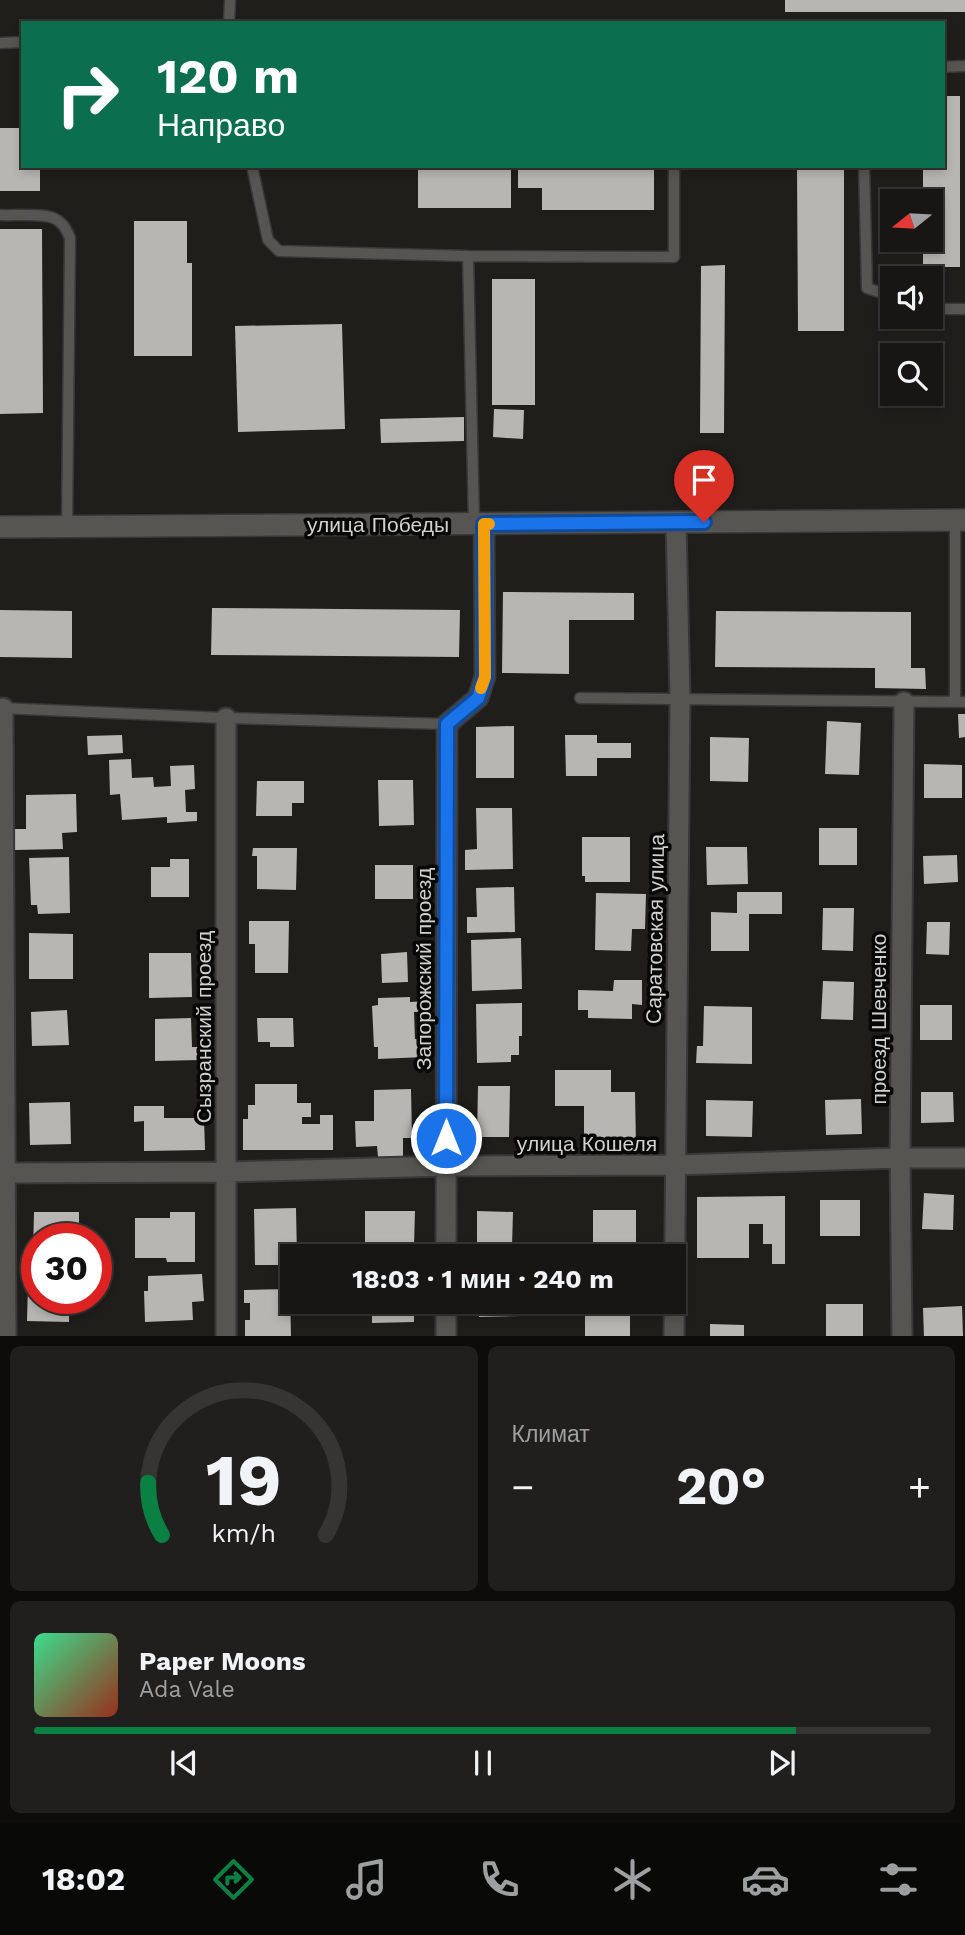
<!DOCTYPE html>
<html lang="ru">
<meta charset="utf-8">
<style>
:root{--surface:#171614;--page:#201f1d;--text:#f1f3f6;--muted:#9e9fa0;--line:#363534;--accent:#0b8043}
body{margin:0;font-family:"Work Sans",sans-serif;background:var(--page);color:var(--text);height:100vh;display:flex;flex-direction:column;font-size:26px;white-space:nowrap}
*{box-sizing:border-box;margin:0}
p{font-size:23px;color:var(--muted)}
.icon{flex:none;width:38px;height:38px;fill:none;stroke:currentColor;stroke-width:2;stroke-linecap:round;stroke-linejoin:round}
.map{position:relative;height:1336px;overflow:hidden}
.drawer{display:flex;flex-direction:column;gap:10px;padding:10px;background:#0d0c0b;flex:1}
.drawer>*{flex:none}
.top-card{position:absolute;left:21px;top:21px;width:924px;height:147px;border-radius:0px;box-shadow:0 4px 10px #0003,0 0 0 2px var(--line);background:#0b6e4f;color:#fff;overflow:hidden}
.needle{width:46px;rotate:252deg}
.controls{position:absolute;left:880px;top:189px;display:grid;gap:14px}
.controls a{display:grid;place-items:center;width:63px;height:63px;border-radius:0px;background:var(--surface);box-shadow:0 4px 10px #0003,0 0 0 2px var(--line);font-size:35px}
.speed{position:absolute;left:21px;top:1223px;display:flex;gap:14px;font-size:35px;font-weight:700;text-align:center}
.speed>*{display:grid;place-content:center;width:91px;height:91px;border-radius:50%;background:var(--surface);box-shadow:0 4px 10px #0003,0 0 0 2px var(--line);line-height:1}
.speed .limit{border:10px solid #d22;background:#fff;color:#111}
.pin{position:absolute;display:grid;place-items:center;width:60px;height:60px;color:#fff;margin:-72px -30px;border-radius:50% 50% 50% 0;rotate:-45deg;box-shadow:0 0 7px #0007}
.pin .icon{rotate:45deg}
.me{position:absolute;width:77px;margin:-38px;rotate:0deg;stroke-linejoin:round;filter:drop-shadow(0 0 5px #0008)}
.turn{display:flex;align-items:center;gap:24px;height:147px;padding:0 21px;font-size:32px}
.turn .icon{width:91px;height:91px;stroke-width:2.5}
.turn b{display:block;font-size:49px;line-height:60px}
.big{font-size:52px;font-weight:700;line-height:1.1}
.drawer .tile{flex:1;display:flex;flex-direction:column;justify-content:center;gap:10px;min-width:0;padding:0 24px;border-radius:10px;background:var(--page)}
.drawer .dial{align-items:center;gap:0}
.dial svg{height:182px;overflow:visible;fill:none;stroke:var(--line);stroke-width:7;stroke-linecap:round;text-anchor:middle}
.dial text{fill:var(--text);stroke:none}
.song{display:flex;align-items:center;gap:21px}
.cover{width:84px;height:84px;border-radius:10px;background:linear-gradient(135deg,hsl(150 70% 55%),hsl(10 70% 35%))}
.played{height:7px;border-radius:4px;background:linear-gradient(90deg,var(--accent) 85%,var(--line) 85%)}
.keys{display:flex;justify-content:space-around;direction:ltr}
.heat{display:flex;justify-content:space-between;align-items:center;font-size:38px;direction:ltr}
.drawer .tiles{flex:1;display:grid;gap:10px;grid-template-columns:1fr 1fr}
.tile:last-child{grid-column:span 2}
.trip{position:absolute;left:280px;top:1244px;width:406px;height:70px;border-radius:0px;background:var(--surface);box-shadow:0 4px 10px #0003,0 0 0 2px var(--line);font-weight:700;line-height:70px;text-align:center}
.menu{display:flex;height:112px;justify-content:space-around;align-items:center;background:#090908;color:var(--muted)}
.menu .icon{width:49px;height:49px}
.menu .selected{color:var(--accent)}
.menu b{font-size:32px;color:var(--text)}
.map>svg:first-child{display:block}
.building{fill:#b7b6b2}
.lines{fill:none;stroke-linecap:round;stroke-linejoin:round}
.lane-casing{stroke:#393836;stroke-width:13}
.street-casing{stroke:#393836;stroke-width:23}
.secondary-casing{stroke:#393836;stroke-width:24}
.lane{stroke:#565552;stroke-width:10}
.street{stroke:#565552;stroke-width:19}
.secondary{stroke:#565552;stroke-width:21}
.route-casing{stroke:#114b97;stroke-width:18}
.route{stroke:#1a73e8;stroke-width:12}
.slow{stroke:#f59e0b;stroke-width:12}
.labels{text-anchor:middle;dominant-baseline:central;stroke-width:7;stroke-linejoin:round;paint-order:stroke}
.street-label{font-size:21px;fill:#d2d1cf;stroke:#080807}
</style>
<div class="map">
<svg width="965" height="1337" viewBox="0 0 965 1337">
<rect width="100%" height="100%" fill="#1f1e1b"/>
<path class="building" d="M785,0H965V12H785Z
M943,96H960V267H923V240H931V201H923V166H943Z
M0,128H23V166H40V191H0Z
M418,166H511V208H418Z
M518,166H654V210H542V188H518Z
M797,166H844V331H798Z
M134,221H187V263H192V356H134Z
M0,229H42L43,413L0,414Z
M725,265L724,433H700L701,266Z
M492,279H535V405H492Z
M342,324L345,429L238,432L235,326Z
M494,409L524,410L523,439L493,437Z
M464,417V441L381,443L380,419Z
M503,592L634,593V620H569V674L502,673Z
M212,608L460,610L459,657L211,655Z
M0,610L72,611V658L0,657Z
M716,611L911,612V668H925L926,689L875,688V668L715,667Z
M958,714H965V737L959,738Z
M827,721L861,723L859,775L825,774Z
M514,726V778H476V727Z
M122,735L123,753L88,755L87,736Z
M565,735H597V743H631V758H597V776H566Z
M710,737L749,738L748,782L710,781Z
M131,759L132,778L153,777L154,787L171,786L170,766L194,765L195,789L185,790L186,812H197V821L167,823V817L122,820L120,794L110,795L109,760Z
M924,764L962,765V798H924Z
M378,780H413L414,825L379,826Z
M257,781H304V803H292V816H256Z
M76,794L77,832L62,833L63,849L15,850V829H26V795Z
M476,808H512L513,869L465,870V850L477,849Z
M819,828H857V865H819Z
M582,837H630V882H585V876H582Z
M706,847H747L748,884L707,885Z
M253,848H297L296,890L257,889V856H252Z
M957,855L958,882L924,884L923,856Z
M69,857L70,913L38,914L37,905H31L29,858Z
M170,859H189V897H151V867H170Z
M375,865H413V899H375Z
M514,887L515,932L467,933V917H477L476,888Z
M737,892H782V914H749V951H711V912L737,913Z
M596,893L646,894L645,929H632L631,951L595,950Z
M823,908H854L853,951L822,950Z
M249,921H289L288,973H255V944H249Z
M927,922H950L949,955L926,954Z
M29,933L73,934V979H29Z
M521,938L522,989L472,991L471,940Z
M407,952L408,982L382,983L381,954Z
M149,953H191L192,997L149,998Z
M614,980H642V1005L632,1004V1019L588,1018V1010H578V990L613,991Z
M823,981L854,982L853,1020L821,1019Z
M410,997V1002L427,1001L428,1011L414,1012L415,1039H424L425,1057L378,1059V1047H374L372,1006L378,1005V998Z
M522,1003V1036H519V1055H511V1062L477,1063L476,1004Z
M920,1005H952V1040H920Z
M704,1006L752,1007V1064L696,1063L697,1046H703Z
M67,1010L69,1045L32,1046L31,1012Z
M191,1018L192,1047H200V1060L155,1061V1019Z
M257,1018H293L294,1047H270V1042H258Z
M555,1070H611V1092H635L636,1146H584V1106H555Z
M255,1084H297V1103H311V1117H302V1124H320V1115H333V1150H243V1119H248V1105H255Z
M478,1086H510L509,1137H477Z
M411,1089L412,1138H403V1156L378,1157L377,1146L356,1147L355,1121H374V1090Z
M921,1092H953L954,1122L921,1123Z
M861,1099L862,1134L826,1135L825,1100Z
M706,1100L753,1101L752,1137L706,1136Z
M70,1102L71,1144L30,1145L29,1103Z
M134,1106H164V1118H204L205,1150L144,1151V1121L134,1122Z
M924,1193L954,1195L953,1230L922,1229Z
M785,1196V1264H772V1244H763V1224H749V1258H697V1197Z
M820,1200H860V1236H820Z
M296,1208L297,1256H292V1271H281V1265H255L254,1209Z
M593,1210H636V1256H593Z
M365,1211H415L414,1246H365Z
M477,1211L513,1212L512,1247H494V1242H477Z
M34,1212H79V1239H37V1254H33Z
M170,1212H195V1262H167L166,1258H135V1218H170Z
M202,1274L204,1301L192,1302L193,1320L145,1322L144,1291H148V1276Z
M28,1283H37V1298H69V1322L27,1321Z
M290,1289L291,1337H245V1320H250V1303H244V1290Z
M372,1302H414V1322L372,1323Z
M479,1302H520V1316L479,1317Z
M585,1302H630V1337H585Z
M826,1304H863V1337H826Z
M962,1306L963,1336L924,1337L923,1308Z
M710,1324L744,1325V1337H710Z"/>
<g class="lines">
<defs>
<path id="lane" d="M229,23L230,0
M0,43L23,42
M943,67L965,66
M252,166L268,240L279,251L468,256L474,523
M864,166L867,288L892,296
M0,215C14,216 47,212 57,220C64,224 67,231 70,238L67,526
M468,256L674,257V166
M931,308L937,309H965
M580,698L965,702
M955,702V520
M1,708L226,718L447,724"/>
<path id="street" d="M3,708L6,1337
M0,1173L225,1172L446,1166L674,1165L900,1158H965
M446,1256L447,724L478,698L485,677L484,524
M226,1337V718
M446,1337V1302
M674,1337L680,698L676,522
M902,1337L900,1158L904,702"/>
<path id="secondary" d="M0,527L965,520"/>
</defs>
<use href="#lane" class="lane-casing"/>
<use href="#street" class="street-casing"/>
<use href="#secondary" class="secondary-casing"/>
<use href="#lane" class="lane"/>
<use href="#street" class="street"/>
<use href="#secondary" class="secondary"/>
</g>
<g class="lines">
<defs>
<path id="route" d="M446,1138L447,724L478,698L485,677L484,524L704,522"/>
</defs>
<use href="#route" class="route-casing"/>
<use href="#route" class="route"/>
<path class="slow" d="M481,688L485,677L484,524H489"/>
</g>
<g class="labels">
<g class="street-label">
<text x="378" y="524">улица Победы</text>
<text transform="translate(655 929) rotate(-89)">Саратовская улица</text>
<text transform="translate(423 969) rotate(-90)">Запорожский проезд</text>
<text transform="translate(878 1019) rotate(-90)">проезд Шевченко</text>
<text transform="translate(203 1027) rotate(-90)">Сызранский проезд</text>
<text x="587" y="1143">улица Кошеля</text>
</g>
</g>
</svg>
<div class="controls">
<a><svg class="needle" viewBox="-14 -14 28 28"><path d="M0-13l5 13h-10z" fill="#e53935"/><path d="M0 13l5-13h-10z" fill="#9e9fa0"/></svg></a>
<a><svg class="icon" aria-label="sound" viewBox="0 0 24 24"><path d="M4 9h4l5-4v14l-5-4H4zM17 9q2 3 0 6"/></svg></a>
<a><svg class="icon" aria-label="search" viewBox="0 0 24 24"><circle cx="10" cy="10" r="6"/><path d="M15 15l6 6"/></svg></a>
</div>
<div class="speed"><div class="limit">30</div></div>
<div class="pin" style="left:704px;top:522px;background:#d93025"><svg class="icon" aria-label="arrive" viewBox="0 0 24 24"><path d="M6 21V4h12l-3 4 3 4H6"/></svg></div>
<svg class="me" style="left:446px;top:1138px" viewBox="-20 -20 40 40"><circle r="17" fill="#1a73e8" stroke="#fff" stroke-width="3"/><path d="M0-11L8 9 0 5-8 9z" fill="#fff"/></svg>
<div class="trip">18:03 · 1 мин · 240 m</div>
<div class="top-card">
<div class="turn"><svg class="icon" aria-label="right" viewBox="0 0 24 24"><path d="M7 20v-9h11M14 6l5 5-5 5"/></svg><div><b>120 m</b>Направо</div></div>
</div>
</div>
<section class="drawer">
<div class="tiles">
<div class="tile dial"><svg viewBox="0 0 100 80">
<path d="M14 69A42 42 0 1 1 86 69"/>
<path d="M14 69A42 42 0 0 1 8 46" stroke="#0b8043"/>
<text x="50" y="56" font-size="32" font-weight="700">19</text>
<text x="50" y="72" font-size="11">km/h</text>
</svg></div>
<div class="tile"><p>Климат</p>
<div class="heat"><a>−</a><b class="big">20°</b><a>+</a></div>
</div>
<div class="tile">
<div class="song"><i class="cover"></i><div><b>Paper Moons</b><p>Ada Vale</p></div></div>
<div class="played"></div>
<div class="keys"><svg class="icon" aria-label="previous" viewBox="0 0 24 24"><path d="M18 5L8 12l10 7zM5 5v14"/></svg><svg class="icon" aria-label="pause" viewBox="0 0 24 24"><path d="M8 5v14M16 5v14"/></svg><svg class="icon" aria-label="next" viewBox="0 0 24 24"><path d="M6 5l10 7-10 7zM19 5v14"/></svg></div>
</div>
</div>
</section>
<nav class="menu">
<b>18:02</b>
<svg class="icon selected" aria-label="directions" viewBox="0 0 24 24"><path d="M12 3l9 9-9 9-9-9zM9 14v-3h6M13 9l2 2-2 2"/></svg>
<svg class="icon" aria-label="music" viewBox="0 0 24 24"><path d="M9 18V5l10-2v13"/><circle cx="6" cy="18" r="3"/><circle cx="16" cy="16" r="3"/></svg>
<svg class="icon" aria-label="phone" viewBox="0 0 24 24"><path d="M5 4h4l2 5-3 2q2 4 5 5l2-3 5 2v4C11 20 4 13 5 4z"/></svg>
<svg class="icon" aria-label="climate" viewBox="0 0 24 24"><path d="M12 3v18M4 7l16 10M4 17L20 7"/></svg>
<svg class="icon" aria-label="car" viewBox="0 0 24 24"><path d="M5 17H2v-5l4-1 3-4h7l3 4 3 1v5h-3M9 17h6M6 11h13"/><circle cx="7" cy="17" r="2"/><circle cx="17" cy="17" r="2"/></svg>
<svg class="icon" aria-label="filters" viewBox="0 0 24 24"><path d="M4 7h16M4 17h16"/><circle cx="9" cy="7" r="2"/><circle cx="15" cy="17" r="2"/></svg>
</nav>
